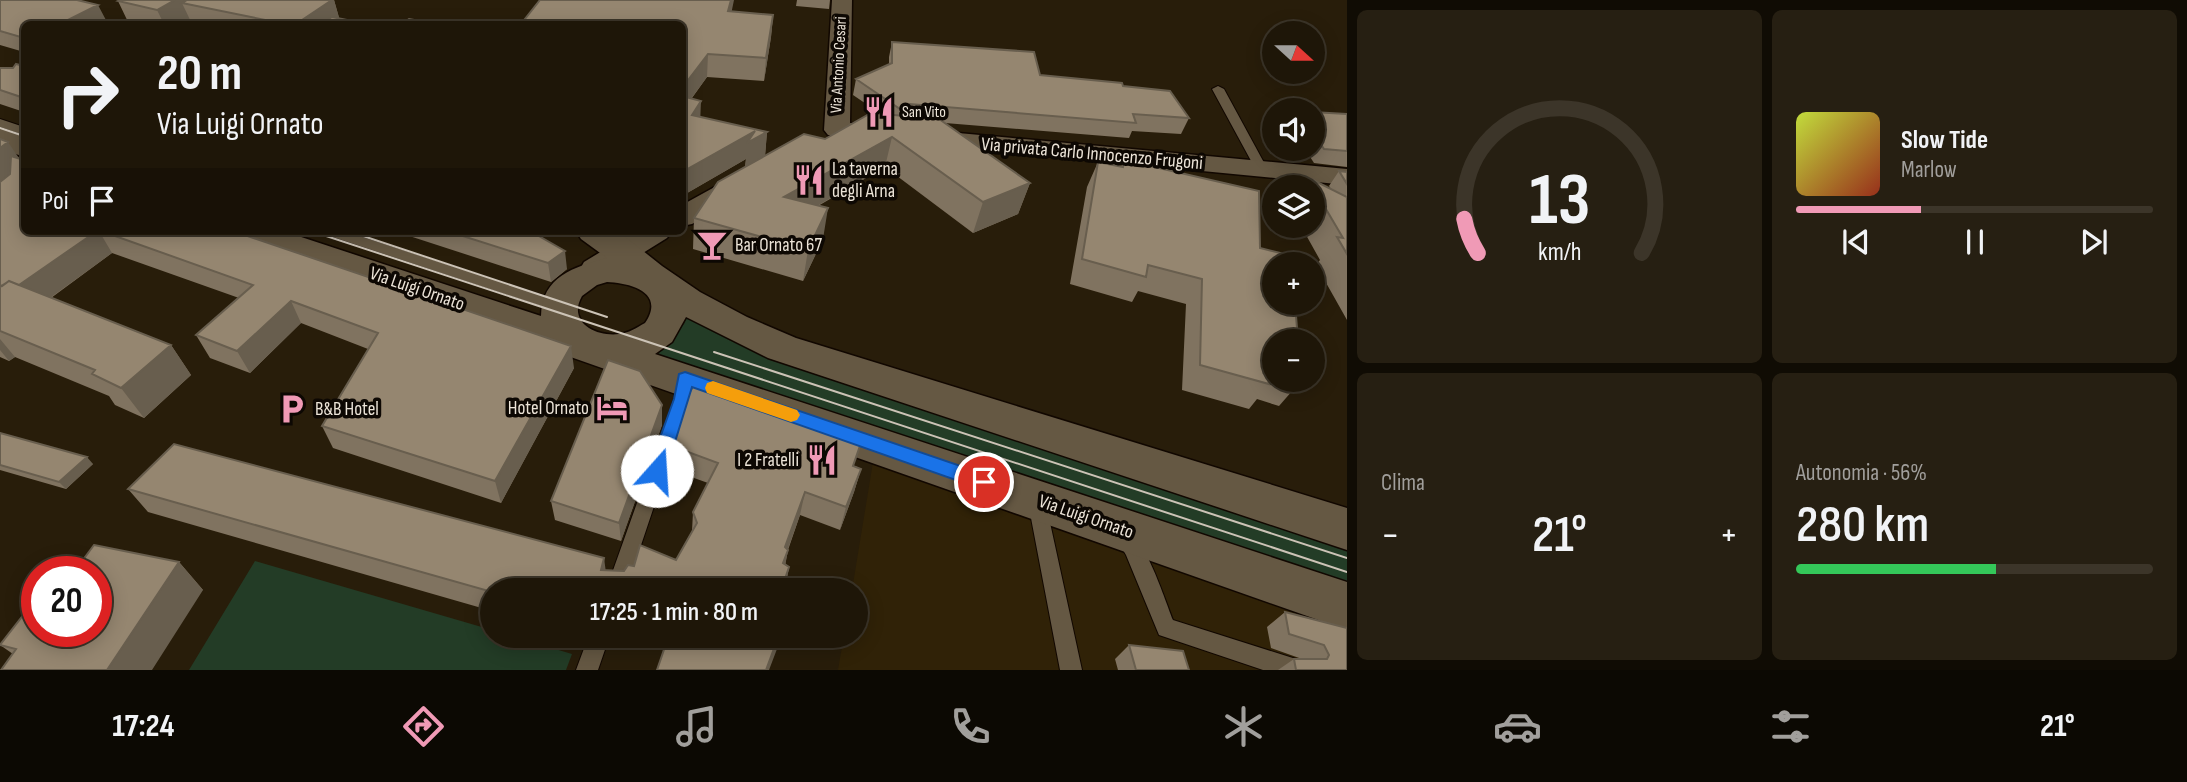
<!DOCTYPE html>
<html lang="it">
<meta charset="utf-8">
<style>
:root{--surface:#1e1608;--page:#261f12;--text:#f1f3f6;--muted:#a19f9c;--line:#3c3529;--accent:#f09ab6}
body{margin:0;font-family:"Sofia Sans Condensed",sans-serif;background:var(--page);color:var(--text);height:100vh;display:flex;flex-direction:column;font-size:26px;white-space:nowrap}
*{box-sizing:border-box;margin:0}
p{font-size:23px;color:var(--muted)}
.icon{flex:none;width:38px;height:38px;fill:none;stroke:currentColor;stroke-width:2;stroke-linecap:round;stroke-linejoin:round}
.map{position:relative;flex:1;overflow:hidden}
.side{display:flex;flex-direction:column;gap:10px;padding:10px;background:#100c04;width:840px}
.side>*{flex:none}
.banner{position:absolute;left:21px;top:21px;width:665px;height:214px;border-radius:10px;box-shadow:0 4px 18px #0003,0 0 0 2px var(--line);background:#1e1608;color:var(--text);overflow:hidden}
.needle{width:46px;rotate:111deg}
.tools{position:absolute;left:1262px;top:21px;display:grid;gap:14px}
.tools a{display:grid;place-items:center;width:63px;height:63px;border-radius:50%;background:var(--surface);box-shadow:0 4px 18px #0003,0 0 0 2px var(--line);font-size:35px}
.speed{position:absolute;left:21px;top:556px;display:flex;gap:14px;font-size:35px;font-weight:700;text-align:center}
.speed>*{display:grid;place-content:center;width:91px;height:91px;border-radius:50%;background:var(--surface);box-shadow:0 4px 18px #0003,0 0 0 2px var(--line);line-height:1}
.speed .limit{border:10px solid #d22;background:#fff;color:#111}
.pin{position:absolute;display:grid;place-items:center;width:60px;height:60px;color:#fff;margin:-30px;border:4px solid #fff;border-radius:50%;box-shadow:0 2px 7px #0007}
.me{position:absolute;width:77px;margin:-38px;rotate:19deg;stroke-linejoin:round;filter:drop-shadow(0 0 5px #0008)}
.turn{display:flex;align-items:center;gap:24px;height:147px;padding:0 21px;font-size:32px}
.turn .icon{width:91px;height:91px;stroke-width:2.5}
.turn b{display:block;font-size:49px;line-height:60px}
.then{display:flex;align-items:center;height:66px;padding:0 21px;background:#0003;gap:14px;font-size:26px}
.big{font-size:52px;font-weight:600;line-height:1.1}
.side .tile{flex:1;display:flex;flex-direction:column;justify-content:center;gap:10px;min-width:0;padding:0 24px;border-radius:10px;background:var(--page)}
.side .dial{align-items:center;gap:0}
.dial svg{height:182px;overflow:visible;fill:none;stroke:var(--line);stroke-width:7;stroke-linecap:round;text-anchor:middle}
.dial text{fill:var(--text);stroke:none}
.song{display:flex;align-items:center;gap:21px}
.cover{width:84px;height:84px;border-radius:10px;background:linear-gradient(135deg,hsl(70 70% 55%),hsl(10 70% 35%))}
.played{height:7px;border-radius:4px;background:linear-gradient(90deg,var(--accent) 35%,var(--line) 35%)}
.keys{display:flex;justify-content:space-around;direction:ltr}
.heat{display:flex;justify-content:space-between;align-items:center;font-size:38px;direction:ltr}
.charge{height:10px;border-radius:5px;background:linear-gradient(90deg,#34c759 56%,var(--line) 0)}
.side .tiles{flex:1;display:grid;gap:10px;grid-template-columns:repeat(2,1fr)}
.trip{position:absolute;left:480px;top:578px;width:388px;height:70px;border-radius:35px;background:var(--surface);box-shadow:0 4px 18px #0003,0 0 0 2px var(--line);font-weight:600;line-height:70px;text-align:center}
.tabs{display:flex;height:112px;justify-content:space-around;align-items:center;background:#0c0903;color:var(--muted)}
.tabs .icon{width:49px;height:49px}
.tabs .on{color:var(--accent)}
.tabs b{font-size:32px;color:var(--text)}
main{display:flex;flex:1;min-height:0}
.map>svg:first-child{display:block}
.built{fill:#302207}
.green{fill:#233c26}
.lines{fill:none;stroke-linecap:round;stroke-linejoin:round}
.lane-casing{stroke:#110700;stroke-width:2}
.street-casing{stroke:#110700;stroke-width:3}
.secondary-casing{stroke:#110700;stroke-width:3}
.lane{fill:#655843;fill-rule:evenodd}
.street{fill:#655843;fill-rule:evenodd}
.secondary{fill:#655843;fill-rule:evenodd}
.tram{stroke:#ccc3b6;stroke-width:2}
.wall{fill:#807360}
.shaded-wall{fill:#685e4e}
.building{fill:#958670;stroke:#685e4e;stroke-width:2}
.route{fill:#1a73e8;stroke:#114b97;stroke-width:2}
.slow{fill:#f59e0b}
.labels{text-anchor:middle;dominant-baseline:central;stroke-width:7;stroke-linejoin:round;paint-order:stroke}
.far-street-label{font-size:16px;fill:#ece4d8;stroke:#0d0803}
.far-poi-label{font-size:16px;fill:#ece4d8;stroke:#0d0803;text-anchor:start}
.street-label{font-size:19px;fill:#ece4d8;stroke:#0d0803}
.poi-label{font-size:19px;fill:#ece4d8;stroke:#0d0803;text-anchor:start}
</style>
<main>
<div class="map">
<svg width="1347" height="670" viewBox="0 0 1347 670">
<rect width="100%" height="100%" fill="#281d0a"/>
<path class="built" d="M875,450L1347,613V670H838L844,635H856V590H852Z"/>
<path class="green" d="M688,314L1347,540V592L652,356L684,324Z
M255,561L492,630V635H508L572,654L566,670H189Z"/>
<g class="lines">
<defs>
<path id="lane" d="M1218,86L1224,89L1268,170L1267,173H1257L1256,170L1212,89Z
M0,119L24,127V135L0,127Z
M322,231H344L563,302L566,306L563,310H553L324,234Z
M685,372L691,374L693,378L690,399L626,590H606L674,399L679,374Z
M1033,494L1040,496L1049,518L1082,670H1060L1031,518L1024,502L1026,496Z
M1126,529C1145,537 1165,600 1173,620L1296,659L1304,662L1307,670H1263L1159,635L1126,555L1116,538L1119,532Z
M589,635H610L598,670H576Z"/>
<path id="street" d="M832,0H852L850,123L1347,169V185L828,135L824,130Z
M741,176L751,178L755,184L751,190L692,224L682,226V205L731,178Z
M635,231H672L667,238L606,276L595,279L584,276L580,269L584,262Z"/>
<path id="secondary" d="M0,127L24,136V157L0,148Z
M230,231H283L541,316C542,276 574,267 607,258L581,239L576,231H618L662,266L700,292L747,317L796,338L1347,508V550L768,358L686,317L672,342L655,354L1347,582V630L235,239ZM607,282C630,283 666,292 645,323C636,328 629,333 619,334C596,337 567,322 582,296L597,285Z"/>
</defs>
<use href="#lane" class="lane-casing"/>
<use href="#street" class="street-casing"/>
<use href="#secondary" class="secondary-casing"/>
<use href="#lane" class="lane"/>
<use href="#street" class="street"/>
<use href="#secondary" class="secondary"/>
<path class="tram" d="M0,128L24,136
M311,231L1347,572
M348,231L607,317
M714,352L1347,558"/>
</g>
<path class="wall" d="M0,0L107,22L102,24H24V52L0,45Z
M120,0H334L339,18L367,24H129L118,1Z
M797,0H830L829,9L796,6Z
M732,12L773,15L771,37L764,81L707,77L692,98L700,117L767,132L765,156L825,139L881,114L853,95L856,79L889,64V57L892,42L1040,75L1123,86L1189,118L1181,134L1132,131L1129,138L945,123L1030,183L1018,214L973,233L885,167L818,206L823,239L803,281L693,249L694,218L745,167L746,159L682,196V24Z
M24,66V112L0,104V68Z
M1312,112L1347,114V167L1314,163L1305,149H1312Z
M0,139L24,231H233L574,368L501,503L333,448L322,426L368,349L301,323L250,373L210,358L196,335L239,298L112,253L51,298L171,345L191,375L144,418L115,405L109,396L15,357L9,361L0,357Z
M1124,160L1260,248L1274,341V380H1300V382L1279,406L1257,399L1249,409L1182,390L1186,304L1138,291L1132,302L1070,284L1087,187L1098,162L1121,167Z
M1339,171L1347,172V320L1316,265L1320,260L1301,226H1312V187H1300L1307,177L1331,189L1329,186Z
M394,231H530L567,269L551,282Z
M662,405V425L621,541L555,520L551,501Z
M0,433L93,464L66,489L0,470Z
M669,445L855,466L861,469L854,492L840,530L800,515L788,550L785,565L789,567L785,587L789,589L492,590V611L148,512L128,489L605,570L624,571L634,566L676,560L692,531L693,512L708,483L669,469Z
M179,562L203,590L13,654L0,645L37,632Z
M1285,612L1347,628V670H1278L1294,659H1302L1271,648L1267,627Z
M1129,645L1189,670H1118L1115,659Z"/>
<path class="shaded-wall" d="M175,0H209L182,3L192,24H164L157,10Z
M332,0H334L341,24H296Z
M731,0H734L727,34L728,11Z
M98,5L107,22L102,24H60Z
M773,15L771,37L764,81L766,58Z
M708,54L707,77L682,111V88Z
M701,101L700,125L692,115Z
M755,131L767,132L765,156L745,167L746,159L682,196V172Z
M892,137L885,167L780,227L784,197Z
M8,142L23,164L0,183V148Z
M1030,183L1018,214L973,233L983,202Z
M828,208L823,239L803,281L808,250Z
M97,231H99L112,253L32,311L14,288Z
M565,251L567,269L551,282L548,263Z
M291,301L301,323L250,373L237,351Z
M0,339L15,357L9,361L0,350Z
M171,345L191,375L144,418L121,388Z
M571,346L574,368L501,503L495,481Z
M662,405V425L621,541L619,523Z
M87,457L93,464L66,489L59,482Z
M861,469L854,492L840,530L846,507Z
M805,492L800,515L784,560L788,550L784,572L779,585L785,547Z
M604,558L607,580L601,570Z
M179,562L203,590L152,670H107Z
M789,567L785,590H782Z
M779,635H780L777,649L769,670H766Z"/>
<path class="building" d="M0,0H77L98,5L60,24H24V38L0,31Z
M120,0H175L157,10L118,1Z
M187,0H332L296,24H285L182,3Z
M540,0H731L728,11L773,15L766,58L708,54L682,88V24H521Z
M332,17L367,24H321Z
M409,19L435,24H402Z
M892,42L1034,52L1040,75L1122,83L1123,86L1170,91L1189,118L1133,114L1136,123L910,104L909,110L900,109L856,79L892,63Z
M16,64L24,66V98L0,90V68H13Z
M682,96L701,101L692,115L767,132L747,143L755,131L682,172Z
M1312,112L1347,114V151L1324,149L1312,131Z
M871,113L939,119L1030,183L983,202L892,137L784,197L828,208L808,250L694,218L718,182L804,134L825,139Z
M0,139L8,142L0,148Z
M11,156L24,160V231H97L19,285L9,281L2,286L0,285V182L10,174Z
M1124,160L1259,191L1260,248L1293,256V264H1274V303H1295L1298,341H1274V374L1267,372L1269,384L1200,365L1202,279L1148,265L1146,277L1082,259L1098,162L1123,167Z
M1339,171L1347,172V184Z
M1307,177L1347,197V254L1337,237L1343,238Z
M101,231H233L571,346L495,481L322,426L378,333L291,301L237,351L196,335L253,285Z
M447,231H530L565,251L548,263Z
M9,281L171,345L121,388L92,374L95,370L0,331V287Z
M608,360L640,371L662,405L619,523L551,501Z
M695,383L862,440L853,466L861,469L846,507L805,492L785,547L788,550L783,563L789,567L783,585L789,590H621L599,581L596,590H492V592L128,489L174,444L604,558L601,570L624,571L628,565L634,566L640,545L676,560L697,523L693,512L718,463L669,445L683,404Z
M0,433L87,457L59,482L0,465Z
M94,545L179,562L107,670H1L16,649L0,645L35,600H37V632H96V572H74Z
M1285,612L1347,628V670H1296L1294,659H1327L1329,655L1324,645L1289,634Z
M669,635H779L766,670H657Z
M1129,645L1183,651L1189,670H1136Z"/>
<path class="route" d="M685,372L990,476L993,482L990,487L984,490L692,387L666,471L664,476L657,478L651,476L648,471L674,399L679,374Z"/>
<path class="slow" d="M713,381L797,410L800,415L797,420L791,422L707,393L705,388L707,383Z"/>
<defs>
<symbol id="restaurant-bare" viewBox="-9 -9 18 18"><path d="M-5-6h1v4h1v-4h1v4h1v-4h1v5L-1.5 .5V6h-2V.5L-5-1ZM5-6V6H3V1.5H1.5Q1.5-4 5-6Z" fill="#f09ab6" stroke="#0d0803" stroke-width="2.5" paint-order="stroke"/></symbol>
<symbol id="bar-bare" viewBox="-9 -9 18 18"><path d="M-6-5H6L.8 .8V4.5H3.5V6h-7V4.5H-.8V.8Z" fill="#f09ab6" stroke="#0d0803" stroke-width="2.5" paint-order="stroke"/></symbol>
<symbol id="hotel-bare" viewBox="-9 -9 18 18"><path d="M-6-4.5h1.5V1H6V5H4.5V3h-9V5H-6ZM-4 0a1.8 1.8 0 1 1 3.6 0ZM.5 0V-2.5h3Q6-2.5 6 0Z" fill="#f09ab6" stroke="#0d0803" stroke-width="2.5" paint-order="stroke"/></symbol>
<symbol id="parking-bare" viewBox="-9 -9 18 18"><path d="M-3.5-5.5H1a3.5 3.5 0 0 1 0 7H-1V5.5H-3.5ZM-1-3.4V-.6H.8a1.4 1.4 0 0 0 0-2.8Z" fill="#f09ab6" stroke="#0d0803" stroke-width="2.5" paint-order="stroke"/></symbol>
</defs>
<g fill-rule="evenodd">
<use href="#restaurant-bare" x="857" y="90" width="44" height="44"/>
<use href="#restaurant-bare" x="787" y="158" width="44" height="44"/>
<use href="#bar-bare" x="690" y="223" width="44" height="44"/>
<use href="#hotel-bare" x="590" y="386" width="44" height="44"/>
<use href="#parking-bare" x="270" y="387" width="44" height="44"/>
<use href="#restaurant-bare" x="800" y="438" width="44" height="44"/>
</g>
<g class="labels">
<g class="far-street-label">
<text transform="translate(839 65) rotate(-87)">Via Antonio Cesari</text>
</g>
<g class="far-poi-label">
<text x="902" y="112">San Vito</text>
</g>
<g class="street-label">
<text transform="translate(1092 154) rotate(5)">Via privata Carlo Innocenzo Frugoni</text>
<text transform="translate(417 289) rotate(19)">Via Luigi Ornato</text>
<text transform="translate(1086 517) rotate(19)">Via Luigi Ornato</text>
</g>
<g class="poi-label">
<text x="832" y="169">La taverna<tspan x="832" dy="22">degli Arna</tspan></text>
<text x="735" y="245">Bar Ornato 67</text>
<text x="589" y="408" text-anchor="end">Hotel Ornato</text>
<text x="315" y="409">B&amp;B Hotel</text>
<text x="799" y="460" text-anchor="end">I 2 Fratelli</text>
</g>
</g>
</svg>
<div class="tools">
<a><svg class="needle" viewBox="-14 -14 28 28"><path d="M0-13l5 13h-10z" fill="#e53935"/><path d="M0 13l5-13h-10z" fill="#a19f9c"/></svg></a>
<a><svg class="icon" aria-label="sound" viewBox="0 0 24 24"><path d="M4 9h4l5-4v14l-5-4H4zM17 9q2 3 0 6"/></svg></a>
<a><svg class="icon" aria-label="layers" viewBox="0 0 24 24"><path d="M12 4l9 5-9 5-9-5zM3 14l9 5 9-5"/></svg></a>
<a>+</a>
<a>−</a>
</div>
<div class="speed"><div class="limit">20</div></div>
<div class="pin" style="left:984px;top:482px;background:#d93025"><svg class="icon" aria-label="arrive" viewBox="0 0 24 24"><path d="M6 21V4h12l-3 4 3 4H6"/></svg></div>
<svg class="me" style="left:657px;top:471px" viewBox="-20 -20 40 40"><circle r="19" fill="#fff"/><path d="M0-13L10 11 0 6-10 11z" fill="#1a73e8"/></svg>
<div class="trip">17:25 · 1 min · 80 m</div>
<div class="banner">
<div class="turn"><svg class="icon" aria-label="right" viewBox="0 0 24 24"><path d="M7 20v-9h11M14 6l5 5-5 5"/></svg><div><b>20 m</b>Via Luigi Ornato</div></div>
<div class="then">Poi<svg class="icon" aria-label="arrive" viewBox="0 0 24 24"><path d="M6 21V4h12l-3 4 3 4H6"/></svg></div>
</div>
</div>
<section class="side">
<div class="tiles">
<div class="tile dial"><svg viewBox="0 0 100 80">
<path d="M14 69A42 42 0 1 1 86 69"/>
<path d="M14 69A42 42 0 0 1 8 54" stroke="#f09ab6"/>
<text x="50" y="56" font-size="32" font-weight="700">13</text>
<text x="50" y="72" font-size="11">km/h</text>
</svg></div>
<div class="tile">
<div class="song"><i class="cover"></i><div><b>Slow Tide</b><p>Marlow</p></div></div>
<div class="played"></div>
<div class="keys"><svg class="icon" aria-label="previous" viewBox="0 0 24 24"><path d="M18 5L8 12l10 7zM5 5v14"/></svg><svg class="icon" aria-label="pause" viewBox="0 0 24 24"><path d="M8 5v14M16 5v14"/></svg><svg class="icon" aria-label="next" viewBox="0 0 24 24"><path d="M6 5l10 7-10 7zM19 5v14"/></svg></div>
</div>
<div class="tile"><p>Clima</p>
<div class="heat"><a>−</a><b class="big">21°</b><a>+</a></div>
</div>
<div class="tile"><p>Autonomia · 56%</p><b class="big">280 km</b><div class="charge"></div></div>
</div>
</section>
</main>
<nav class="tabs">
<b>17:24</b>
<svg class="icon on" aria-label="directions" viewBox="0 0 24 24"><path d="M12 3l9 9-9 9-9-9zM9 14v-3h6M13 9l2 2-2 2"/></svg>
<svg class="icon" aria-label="music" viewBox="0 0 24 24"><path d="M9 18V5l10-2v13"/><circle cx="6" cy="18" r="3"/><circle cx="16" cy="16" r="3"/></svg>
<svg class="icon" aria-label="phone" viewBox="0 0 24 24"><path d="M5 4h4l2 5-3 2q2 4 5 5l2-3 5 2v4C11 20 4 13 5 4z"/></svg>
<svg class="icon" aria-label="climate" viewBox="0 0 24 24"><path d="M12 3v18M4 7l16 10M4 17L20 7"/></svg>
<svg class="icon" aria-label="car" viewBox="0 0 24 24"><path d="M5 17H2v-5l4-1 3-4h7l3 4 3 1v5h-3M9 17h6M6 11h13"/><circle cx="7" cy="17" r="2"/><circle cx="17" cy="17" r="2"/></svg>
<svg class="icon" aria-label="filters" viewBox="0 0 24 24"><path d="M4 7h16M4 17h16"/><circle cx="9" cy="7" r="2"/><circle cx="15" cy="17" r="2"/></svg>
<b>21°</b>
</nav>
